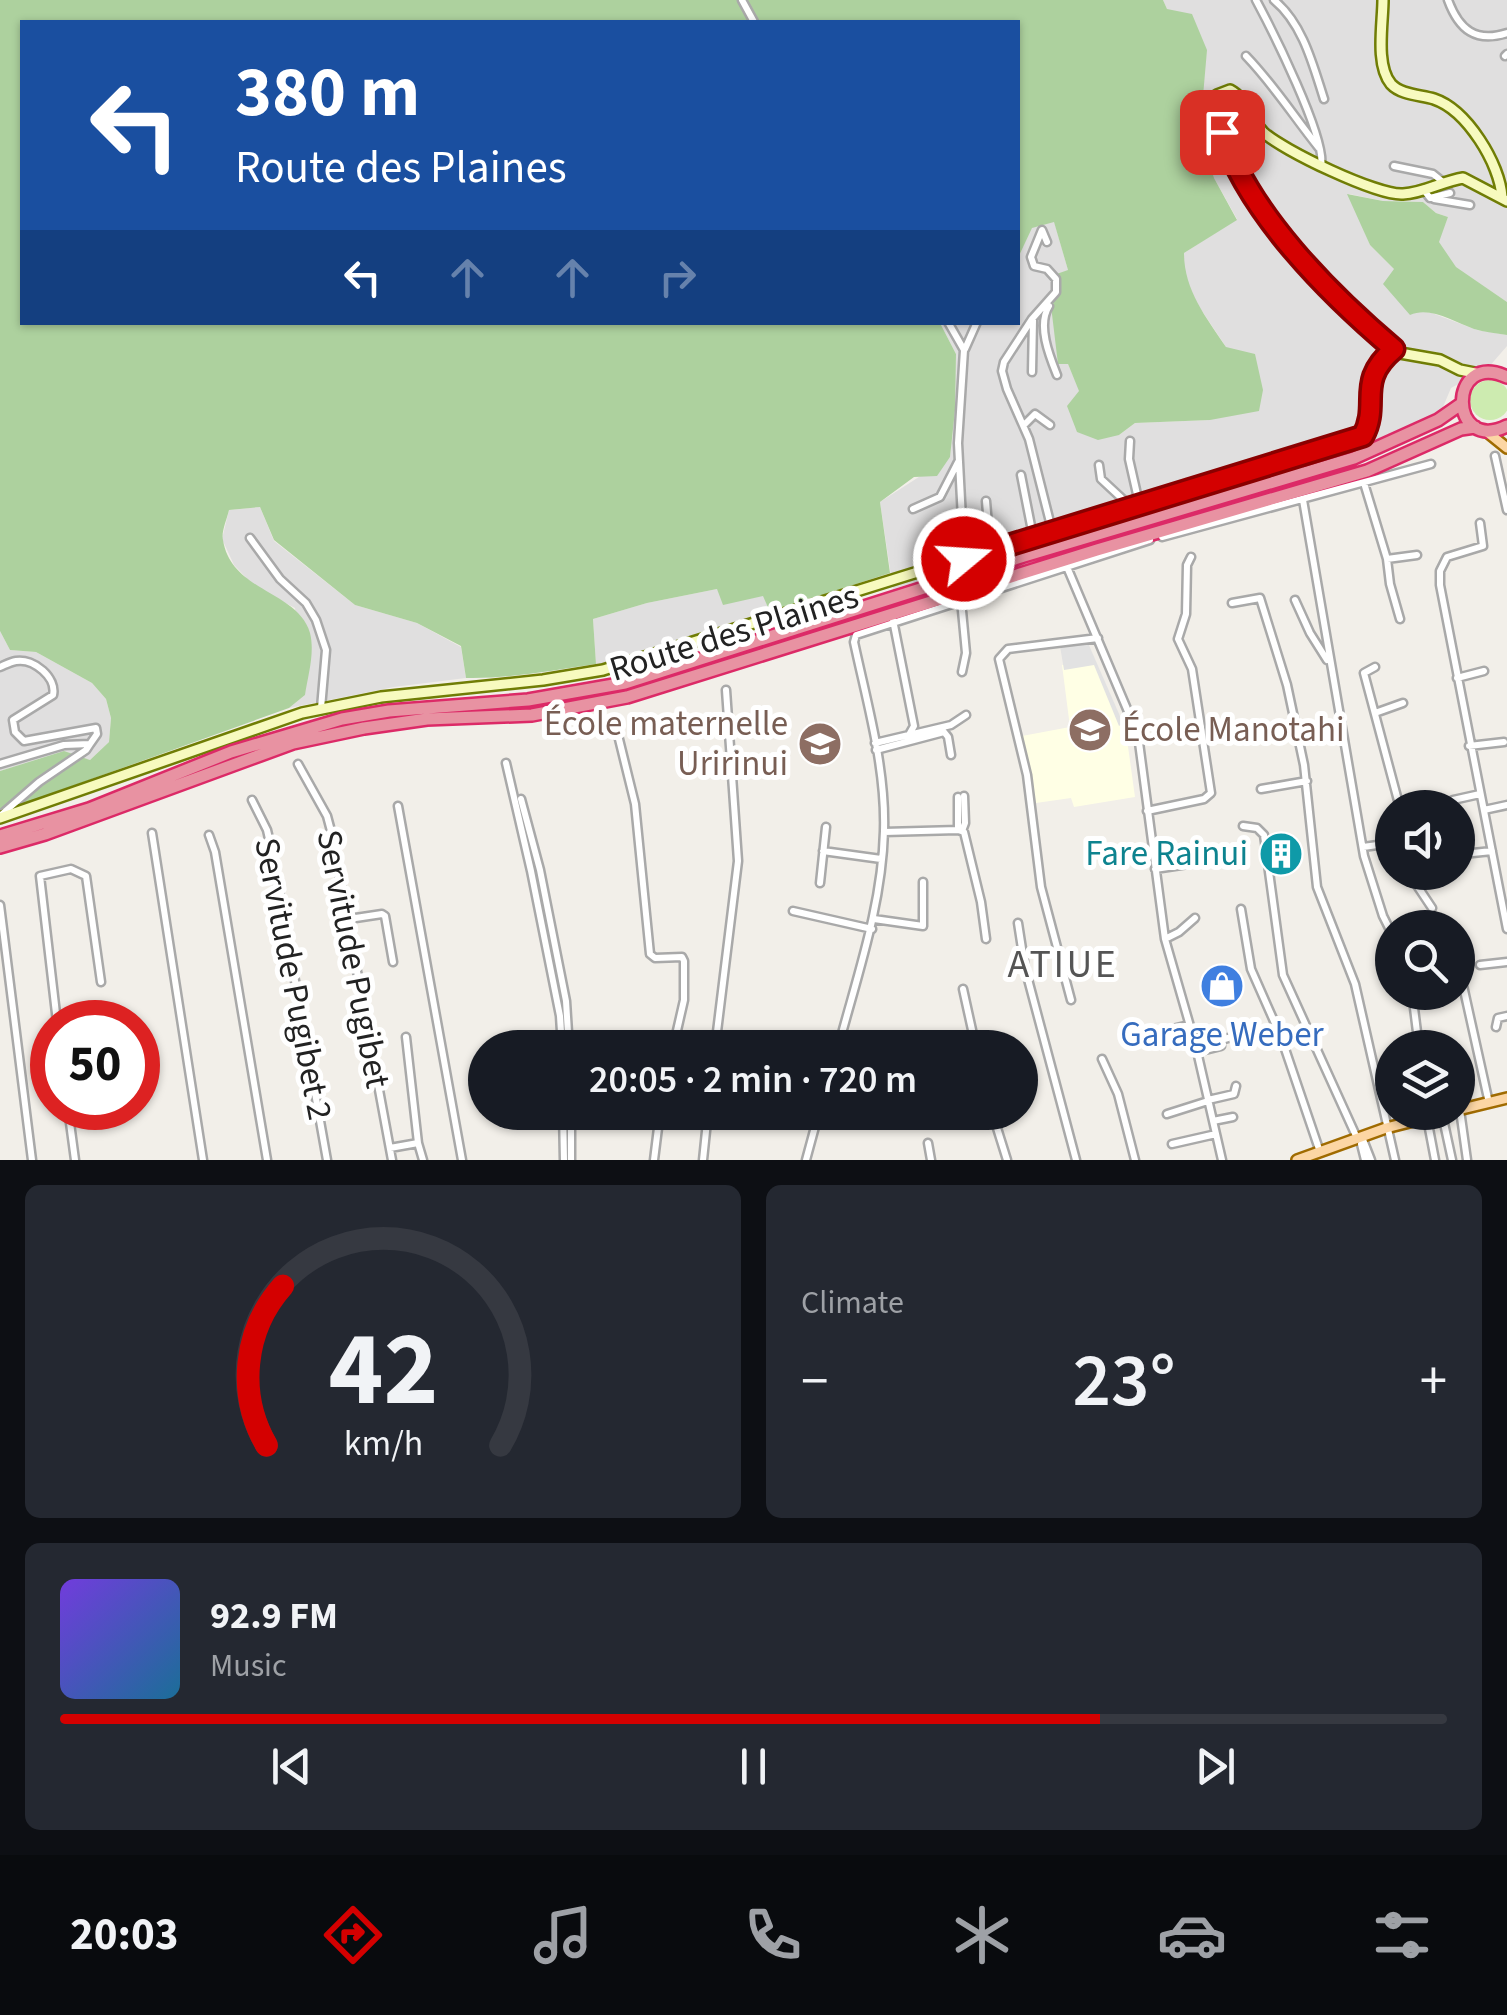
<!DOCTYPE html>
<meta charset="utf-8">
<style>
:root{--surface:#171b24;--page:#242831;--text:#f1f3f6;--muted:#9ea1a6;--line:#363941;--accent:#d40000}
body{margin:0;font-family:"Source Sans 3",sans-serif;background:var(--page);color:var(--text);height:100vh;display:flex;flex-direction:column;font-size:38px;white-space:nowrap}
*{box-sizing:border-box;margin:0}
p{font-size:32px;color:var(--muted)}
.icon{flex:none;width:55px;height:55px;fill:none;stroke:currentColor;stroke-width:2;stroke-linecap:round;stroke-linejoin:round}
.map{position:relative;height:1160px;overflow:hidden}
.details{display:flex;flex-direction:column;gap:25px;padding:25px;background:#0d0f14;flex:1}
.details>*{flex:none}
.top-card{position:absolute;left:20px;top:20px;width:1000px;height:305px;border-radius:0px;box-shadow:0 2px 8px #0004;background:#1a4fa0;color:#fff;overflow:hidden}
.buttons{position:absolute;left:1375px;top:790px;display:grid;gap:20px}
.buttons a{display:grid;place-items:center;width:100px;height:100px;border-radius:50%;background:var(--surface);box-shadow:0 2px 8px #0004;font-size:50px}
.speed{position:absolute;left:30px;top:1000px;display:flex;gap:20px;font-size:50px;font-weight:700;text-align:center}
.speed>*{display:grid;place-content:center;width:130px;height:130px;border-radius:50%;background:var(--surface);box-shadow:0 2px 8px #0004;line-height:1}
.speed .limit{border:15px solid #d22;background:#fff;color:#111}
.pin{position:absolute;display:grid;place-items:center;width:85px;height:85px;color:#fff;margin:-42px;border-radius:20px;box-shadow:0 5px 15px #0006}
.me{position:absolute;width:110px;margin:-55px;rotate:72deg;stroke-linejoin:round;filter:drop-shadow(0 0 8px #0008)}
.turn{display:flex;align-items:center;gap:35px;height:210px;padding:0 50px;font-size:45px}
.turn .icon{width:130px;height:130px;stroke-width:2.5}
.turn b{display:block;font-size:70px;line-height:85px}
.lanes{display:flex;align-items:center;height:95px;padding:0 50px;background:#0003;justify-content:center;gap:50px;direction:ltr}
.lanes .off{opacity:.35}
.big{font-size:75px;font-weight:600;line-height:1.1}
.details .tile{flex:1;display:flex;flex-direction:column;justify-content:center;gap:15px;min-width:0;padding:0 35px;border-radius:15px;background:var(--page)}
.details .dial{align-items:center;gap:0}
.dial svg{height:260px;overflow:visible;fill:none;stroke:var(--line);stroke-width:7;stroke-linecap:round;text-anchor:middle}
.dial text{fill:var(--text);stroke:none}
.song{display:flex;align-items:center;gap:30px}
.cover{width:120px;height:120px;border-radius:15px;background:linear-gradient(135deg,hsl(260 70% 55%),hsl(200 70% 35%))}
.played{height:10px;border-radius:5px;background:linear-gradient(90deg,var(--accent) 75%,var(--line) 75%)}
.keys{display:flex;justify-content:space-around;direction:ltr}
.heat{display:flex;justify-content:space-between;align-items:center;font-size:55px;direction:ltr}
.details .tiles{flex:1;display:grid;gap:25px;grid-template-columns:1fr 1fr}
.tile:last-child{grid-column:span 2}
.trip{position:absolute;left:468px;top:1030px;width:570px;height:100px;border-radius:50px;background:var(--surface);box-shadow:0 2px 8px #0004;font-weight:600;line-height:100px;text-align:center}
.menu{display:flex;height:160px;justify-content:space-around;align-items:center;background:#090b0e;color:var(--muted)}
.menu .icon{width:70px;height:70px}
.menu .active{color:var(--accent)}
.menu b{font-size:45px;color:var(--text)}
.map>svg:first-child{display:block}
.residential{fill:#e0dfdf}
.education{fill:#ffffe5}
.grass{fill:#cdebb0}
.forest{fill:#add19e}
.parking{fill:#e2e2e2}
.lines{fill:none;stroke-linecap:round;stroke-linejoin:round}
.street-casing{stroke:#a9a9a9;stroke-width:11}
.secondary-casing{stroke:#707d05;stroke-width:14}
.primary-casing{stroke:#a06b00;stroke-width:14}
.highway-casing{stroke:#dc2a67;stroke-width:16}
.street{stroke:#fff;stroke-width:6}
.secondary{stroke:#f7fabf;stroke-width:9}
.primary{stroke:#fcd6a4;stroke-width:9}
.highway{stroke:#e892a2;stroke-width:11}
.route-casing{stroke:#8a0000;stroke-width:25}
.route{stroke:#d40000;stroke-width:18}
.labels{text-anchor:middle;dominant-baseline:central;stroke-width:10;stroke-linejoin:round;paint-order:stroke}
.street-label{font-size:35px;fill:#222;stroke:#fff}
.education-label{font-size:35px;fill:#785e54;stroke:#fff;text-anchor:end}
.culture-label{font-size:35px;fill:#0d838f;stroke:#fff;text-anchor:end}
.shop-label{font-size:35px;fill:#366cbe;stroke:#fff}
.quarter-label{font-size:40px;letter-spacing:2.5px;fill:#555;stroke:#fff}
</style>
<div class="map">
<svg width="1507" height="1160" viewBox="0 0 1507 1160">
<rect width="100%" height="100%" fill="#f2efe9"/>
<path class="residential" d="M1163,0H1507V302L1455,267L1438,242L1448,217L1436,213L1423,202L1383,201L1349,194L1370,245L1394,269L1416,311L1432,313L1477,330L1507,335V346L1488,368L1451,388L1443,407L1431,418L1369,445L893,589L880,502L950,457L956,354L940,323L1018,322V258L1032,227L1054,221L1068,270V364L1080,392L1119,435L1135,423L1210,420L1226,347L1198,305L1184,275V253L1237,219L1214,178L1200,131L1202,92Z
M260,507L274,541L355,605L417,623L461,647L466,678L394,687L289,708L305,695L295,608L255,587L234,565L222,539L229,510Z
M717,589L764,596L770,612L619,661L596,664L593,619L647,603Z
M0,631L10,650L36,652L92,683L106,699L111,718L109,742L90,760L63,752L0,771Z"/>
<path class="education" d="M1094,658L1126,732L1135,797L1074,807L1071,798L1036,803L1022,736L1070,727L1062,665Z"/>
<path class="grass" d="M1470 400a20 20 0 1 1 40 0a20 20 0 1 1-40 0Z"/>
<path class="forest" d="M0,0H1163L1167,9L1192,14L1207,50L1200,131L1214,178L1237,220L1184,253C1184,290 1206,317 1226,347L1255,354L1263,390L1259,411L1210,420L1135,423L1119,435L1098,440L1077,432L1067,406L1079,391L1068,364H1058L1051,306V276L1068,270L1054,222L1032,228L1018,258V22H22V322L940,323L956,354L955,410L950,457L937,476L914,477L880,502L890,573L770,612L763,596L723,605L717,589L647,603L593,619L596,664C553,670 510,679 466,678L461,646L417,623L355,605L274,540L260,507L229,510C227,519 221,532 223,540C231,592 298,591 310,633C315,653 308,675 305,695L289,708L0,812V771L64,751L90,760L109,742L111,718L106,699L92,683L36,652L10,650L0,631Z
M1347,194L1383,201L1423,202L1436,213L1448,217L1439,242L1456,267L1507,302V335C1496,333 1484,332 1474,329C1454,322 1430,306 1410,315L1383,284L1394,269L1370,245Z"/>
<path class="parking" d="M1088,643L1123,723L1119,726L1094,665L1064,670L1060,646Z"/>
<g class="lines">
<defs>
<path id="street" d="M742,0L754,22
M1256,0C1271,28 1327,139 1321,166
M1274,0C1303,24 1313,65 1324,99
M1448,0C1459,30 1476,43 1507,33
M1246,56C1274,85 1294,117 1319,148
M1505,56L1507,54
M1394,166L1433,174L1443,182
M1423,189L1430,198L1450,193
M1434,199L1470,205
M1047,242L1042,230L1031,257L1034,266L1047,269L1056,279V292L1032,319L1004,362L1002,371L1007,389L1029,439L1052,530
M1049,306C1037,325 1049,355 1057,375
M948,322L964,350L958,443L964,557
M965,349L977,322
M1032,372L1033,320
M1025,424L1035,414L1050,425
M1130,441L1129,459L1139,503
M1495,456L1507,510
M1099,465L1101,479L1130,506
M1021,475L1033,536
M1364,483L1387,559L1390,584L1400,619
M1303,500L1364,856L1383,916L1392,934
M986,501L990,549
M913,509L940,497L958,462
M1480,523L1483,546L1447,557L1440,571V585L1507,929
M1162,537L1431,464
M250,538L280,579L306,603L316,620L326,650L321,708
M950,540L963,546
M1387,559L1417,555
M1067,567L1138,735L1165,939L1196,1047L1222,1160
M961,600L966,653L962,672
M1295,600L1310,633L1327,660
M1232,603L1260,598L1287,685L1304,765L1317,887L1355,984L1395,1160
M893,620L914,726L910,733
M0,667C5,665 10,662 16,661C34,658 57,678 53,695L13,720L15,732L24,741L96,728L97,734L90,744
M1375,667L1364,673L1400,808
M1457,678L1484,671
M1375,713L1403,703
M616,727L635,804L650,954L655,958L682,957L684,961V1000L673,1048
M1259,732L1296,727
M875,743L951,725L966,715
M1469,746L1504,742
M876,750L944,732L948,737L951,755
M506,763L531,871L560,1016L562,1048
M0,764L64,745L90,744L86,750L39,782L1,815
M298,764L327,816L331,831L392,1160
M1261,789L1307,781
M521,799L540,870L566,1001L569,1048
M252,800L267,830L272,852L327,1160
M1453,800L1480,794
M398,806L462,1160
M1484,810L1507,805
M1147,811L1204,799L1211,793L1192,669L1178,639L1186,614L1187,565L1191,557
M1243,826L1257,828L1264,835L1283,975L1357,1138
M958,830V797
M962,831L965,823L964,796
M884,832L958,830L964,832L981,902L986,939
M152,833L203,1160
M209,835L215,852L267,1160
M1363,847L1392,843
M823,851L881,859
M1463,854L1492,851
M1155,869L1188,864
M1408,872L1432,908
M820,883L826,827
M0,905L32,1160
M1241,909L1251,969L1281,1037L1320,1152
M793,911L872,929
M349,919L382,914L385,916L393,962
M874,919L923,926V882
M1018,923L1025,968L1076,1160
M1165,939L1179,932L1195,918
M1480,965L1507,962
M1460,972L1489,1103
M963,989L976,1048
M1412,992L1419,1048
M1071,1000L1041,887L1027,775L999,659L1008,649L1098,638
M57,1022L40,876L71,869L86,876L101,982
M1496,1027L1498,1018L1507,1016
M406,1037L418,1143
M1134,1038L1189,1025
M1196,1047L1228,1038
M715,1048L738,861L726,690
M838,1048C857,976 882,906 884,831C886,768 867,703 854,642L856,635L1150,540
M1197,1052L1221,1046
M1102,1059L1118,1094L1135,1160
M1208,1100L1234,1094L1236,1086
M68,1108L75,1160
M121,1108L124,1113
M1460,1110L1467,1160
M563,1112L564,1160
M571,1112V1160
M992,1112L1007,1160
M1167,1114L1208,1101
M1442,1114L1452,1160
M1427,1118L1435,1160
M1213,1121L1233,1117
M1362,1137L1371,1160
M928,1143L931,1160
M1172,1144L1216,1134
M1361,1144L1365,1160
M390,1148L418,1143L423,1160
M654,1160L660,1112
M703,1160L708,1112
M806,1160L819,1112"/>
<path id="secondary" d="M1383,0C1383,23 1375,65 1391,84C1401,95 1421,95 1434,99C1467,110 1500,164 1502,197
M1480,374L1460,370L1440,360L1400,353L1374,332L1297,253L1274,224L1232,163L1211,106L1217,95L1230,90C1247,99 1250,119 1263,132C1282,150 1378,196 1403,194C1424,193 1443,181 1463,178L1507,201
M0,818L302,713L381,697L543,680L603,670L1213,480L1351,441C1376,431 1366,414 1368,392C1370,375 1381,360 1393,349"/>
<path id="primary" d="M1486,431L1507,448
M1458,1110L1507,1098
M1297,1160L1386,1128L1449,1112"/>
<path id="highway" d="M1507,377C1447,349 1448,455 1507,426
M1279,478L1316,451
M0,836L89,809L231,752L342,719L389,711L528,700L625,683L1024,556L1354,458L1438,420L1461,404
M0,847L45,834L293,743L364,728L427,719L532,715L627,697L1097,550L1367,471L1461,429L1475,427"/>
</defs>
<use href="#street" class="street-casing"/>
<use href="#secondary" class="secondary-casing"/>
<use href="#primary" class="primary-casing"/>
<use href="#highway" class="highway-casing"/>
<use href="#street" class="street"/>
<use href="#secondary" class="secondary"/>
<use href="#primary" class="primary"/>
<use href="#highway" class="highway"/>
</g>
<g class="lines">
<defs>
<path id="route" d="M964,559L1363,436C1381,403 1355,382 1394,349C1329,294 1248,213 1222,132"/>
</defs>
<use href="#route" class="route-casing"/>
<use href="#route" class="route"/>
</g>
<defs>
<symbol id="school-disc" viewBox="-11 -11 22 22"><circle r="9.5" fill="#8d6e63" stroke="#fff"/><path d="M0-5L7-2L0 1L-7-2ZM-4 1L0 2.5L4 1V4Q0 6-4 4Z" fill="#fff"/></symbol>
<symbol id="building-disc" viewBox="-11 -11 22 22"><circle r="9.5" fill="#0f9aa8" stroke="#fff"/><path d="M-4-6H4V6H1V3H-1V6H-4ZM-2.5-4.3h1.7v1.8h-1.7ZM.8-4.3h1.7v1.8H.8ZM-2.5-1h1.7V.8h-1.7ZM.8-1h1.7V.8H.8Z" fill="#fff"/></symbol>
<symbol id="shop-disc" viewBox="-11 -11 22 22"><circle r="9.5" fill="#3f7fe0" stroke="#fff"/><path d="M-5-2.5h2.3a2.7 3.5 0 0 1 5.4 0H5L5.5 6h-11ZM-1.5-2.5h3a1.5 2.3 0 0 0-3 0Z" fill="#fff"/></symbol>
</defs>
<g fill-rule="evenodd">
<use href="#school-disc" x="1065" y="705" width="50" height="50"/>
<use href="#school-disc" x="795" y="719" width="50" height="50"/>
<use href="#building-disc" x="1256" y="829" width="50" height="50"/>
<use href="#shop-disc" x="1197" y="961" width="50" height="50"/>
</g>
<g class="labels">
<g class="street-label">
<text transform="translate(734 633) rotate(-17)">Route des Plaines</text>
<text transform="translate(353 959) rotate(79)">Servitude Pugibet</text>
<text transform="translate(293 979) rotate(79)">Servitude Pugibet 2</text>
</g>
<g class="education-label">
<text x="788" y="724">École maternelle<tspan x="788" dy="40">Uririnui</tspan></text>
<text x="1122" y="730" text-anchor="start">École Manotahi</text>
</g>
<g class="culture-label">
<text x="1248" y="854">Fare Rainui</text>
</g>
<g class="shop-label">
<text x="1222" y="1035">Garage Weber</text>
</g>
<g class="quarter-label">
<text x="1063" y="964">ATIUE</text>
</g>
</g>
</svg>
<div class="buttons">
<a><svg class="icon" aria-label="sound" viewBox="0 0 24 24"><path d="M4 9h4l5-4v14l-5-4H4zM17 9q2 3 0 6"/></svg></a>
<a><svg class="icon" aria-label="search" viewBox="0 0 24 24"><circle cx="10" cy="10" r="6"/><path d="M15 15l6 6"/></svg></a>
<a><svg class="icon" aria-label="layers" viewBox="0 0 24 24"><path d="M12 4l9 5-9 5-9-5zM3 14l9 5 9-5"/></svg></a>
</div>
<div class="speed"><div class="limit">50</div></div>
<div class="pin" style="left:1222px;top:132px;background:#d93025"><svg class="icon" aria-label="arrive" viewBox="0 0 24 24"><path d="M6 21V4h12l-3 4 3 4H6"/></svg></div>
<svg class="me" style="left:964px;top:559px" viewBox="-20 -20 40 40"><circle r="17" fill="#d40000" stroke="#fff" stroke-width="3"/><path d="M0-11L8 9 0 5-8 9z" fill="#fff"/></svg>
<div class="trip">20:05 · 2 min · 720 m</div>
<div class="top-card">
<div class="turn"><svg class="icon" aria-label="left" viewBox="0 0 24 24"><path d="M17 20v-9H6M10 6l-5 5 5 5"/></svg><div><b>380 m</b>Route des Plaines</div></div>
<div class="lanes"><svg class="icon" aria-label="left" viewBox="0 0 24 24"><path d="M17 20v-9H6M10 6l-5 5 5 5"/></svg><svg class="icon off" aria-label="ahead" viewBox="0 0 24 24"><path d="M12 20V5M6 11l6-6 6 6"/></svg><svg class="icon off" aria-label="ahead" viewBox="0 0 24 24"><path d="M12 20V5M6 11l6-6 6 6"/></svg><svg class="icon off" aria-label="right" viewBox="0 0 24 24"><path d="M7 20v-9h11M14 6l5 5-5 5"/></svg></div>
</div>
</div>
<section class="details">
<div class="tiles">
<div class="tile dial"><svg viewBox="0 0 100 80">
<path d="M14 69A42 42 0 1 1 86 69"/>
<path d="M14 69A42 42 0 0 1 19 20" stroke="#d40000"/>
<text x="50" y="56" font-size="32" font-weight="700">42</text>
<text x="50" y="72" font-size="11">km/h</text>
</svg></div>
<div class="tile"><p>Climate</p>
<div class="heat"><a>−</a><b class="big">23°</b><a>+</a></div>
</div>
<div class="tile">
<div class="song"><i class="cover"></i><div><b>92.9 FM</b><p>Music</p></div></div>
<div class="played"></div>
<div class="keys"><svg class="icon" aria-label="previous" viewBox="0 0 24 24"><path d="M18 5L8 12l10 7zM5 5v14"/></svg><svg class="icon" aria-label="pause" viewBox="0 0 24 24"><path d="M8 5v14M16 5v14"/></svg><svg class="icon" aria-label="next" viewBox="0 0 24 24"><path d="M6 5l10 7-10 7zM19 5v14"/></svg></div>
</div>
</div>
</section>
<nav class="menu">
<b>20:03</b>
<svg class="icon active" aria-label="directions" viewBox="0 0 24 24"><path d="M12 3l9 9-9 9-9-9zM9 14v-3h6M13 9l2 2-2 2"/></svg>
<svg class="icon" aria-label="music" viewBox="0 0 24 24"><path d="M9 18V5l10-2v13"/><circle cx="6" cy="18" r="3"/><circle cx="16" cy="16" r="3"/></svg>
<svg class="icon" aria-label="phone" viewBox="0 0 24 24"><path d="M5 4h4l2 5-3 2q2 4 5 5l2-3 5 2v4C11 20 4 13 5 4z"/></svg>
<svg class="icon" aria-label="climate" viewBox="0 0 24 24"><path d="M12 3v18M4 7l16 10M4 17L20 7"/></svg>
<svg class="icon" aria-label="car" viewBox="0 0 24 24"><path d="M5 17H2v-5l4-1 3-4h7l3 4 3 1v5h-3M9 17h6M6 11h13"/><circle cx="7" cy="17" r="2"/><circle cx="17" cy="17" r="2"/></svg>
<svg class="icon" aria-label="filters" viewBox="0 0 24 24"><path d="M4 7h16M4 17h16"/><circle cx="9" cy="7" r="2"/><circle cx="15" cy="17" r="2"/></svg>
</nav>
